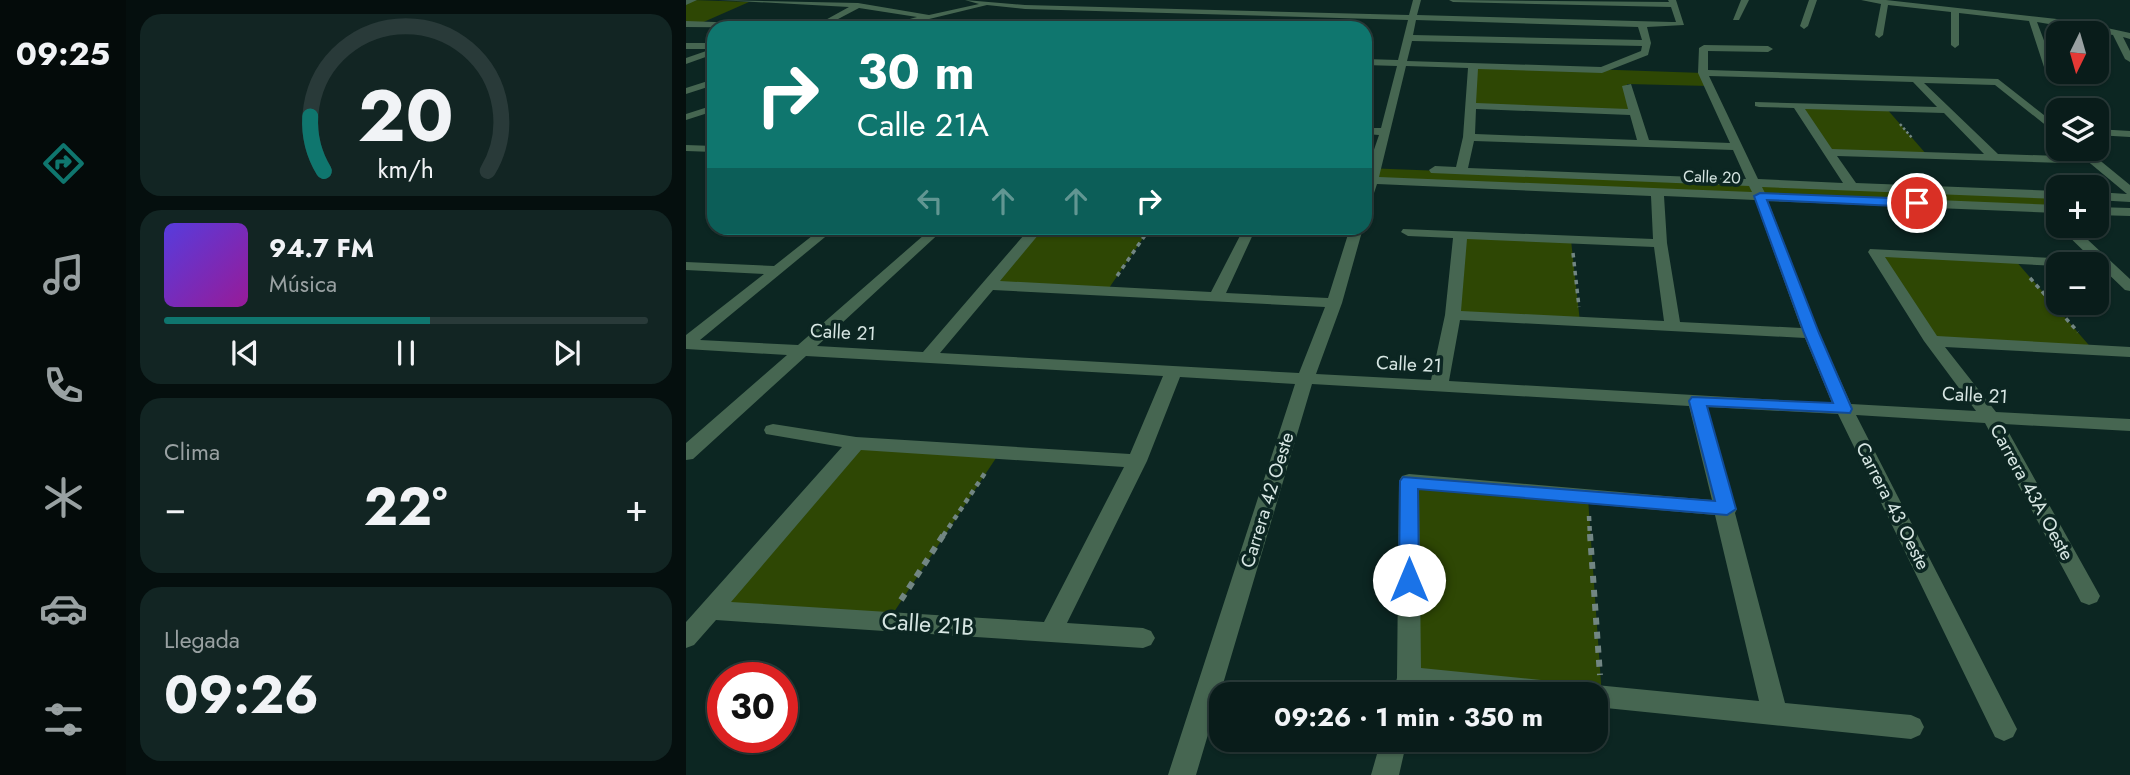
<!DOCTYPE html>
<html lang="es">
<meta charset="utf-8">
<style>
:root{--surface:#091c1a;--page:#122523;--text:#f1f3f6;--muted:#99a1a2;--line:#293a39;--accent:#0f766e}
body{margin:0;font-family:Jost,sans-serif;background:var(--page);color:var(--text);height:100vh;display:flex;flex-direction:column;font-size:26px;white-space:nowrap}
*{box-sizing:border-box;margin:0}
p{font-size:23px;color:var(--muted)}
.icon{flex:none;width:38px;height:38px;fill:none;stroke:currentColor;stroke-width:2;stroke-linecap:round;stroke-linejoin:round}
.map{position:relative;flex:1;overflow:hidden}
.drawer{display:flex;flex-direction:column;gap:14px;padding:14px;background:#050f0e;width:560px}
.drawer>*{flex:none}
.banner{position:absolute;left:21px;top:21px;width:665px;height:214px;border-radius:21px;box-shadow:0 2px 5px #0004,0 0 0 2px var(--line);background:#0f766e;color:#fff;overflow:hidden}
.needle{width:46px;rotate:185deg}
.buttons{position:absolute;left:1360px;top:21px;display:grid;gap:14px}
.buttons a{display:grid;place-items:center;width:63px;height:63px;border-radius:14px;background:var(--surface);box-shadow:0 2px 5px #0004,0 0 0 2px var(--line);font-size:35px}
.speed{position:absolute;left:21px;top:662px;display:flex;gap:14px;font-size:35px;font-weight:700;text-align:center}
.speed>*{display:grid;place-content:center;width:91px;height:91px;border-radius:50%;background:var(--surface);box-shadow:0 2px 5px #0004,0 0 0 2px var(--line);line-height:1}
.speed .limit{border:10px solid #d22;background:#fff;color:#111}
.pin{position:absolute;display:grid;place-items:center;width:60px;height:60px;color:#fff;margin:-30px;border:4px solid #fff;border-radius:50%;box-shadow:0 2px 7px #0007}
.me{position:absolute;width:77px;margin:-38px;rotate:0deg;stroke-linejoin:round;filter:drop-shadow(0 0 5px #0008)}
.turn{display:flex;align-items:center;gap:24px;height:147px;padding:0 35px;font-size:32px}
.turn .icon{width:91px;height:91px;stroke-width:2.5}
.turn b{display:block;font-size:49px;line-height:60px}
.lanes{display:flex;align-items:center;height:66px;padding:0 35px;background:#0003;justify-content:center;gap:35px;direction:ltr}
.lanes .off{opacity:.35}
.big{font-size:52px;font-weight:700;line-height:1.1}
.drawer .widget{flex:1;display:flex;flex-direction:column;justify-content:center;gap:10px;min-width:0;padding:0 24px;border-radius:21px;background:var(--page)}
.drawer .dial{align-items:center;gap:0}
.dial svg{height:182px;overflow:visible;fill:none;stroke:var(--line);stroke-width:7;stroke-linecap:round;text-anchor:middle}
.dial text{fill:var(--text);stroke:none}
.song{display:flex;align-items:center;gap:21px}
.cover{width:84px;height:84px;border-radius:10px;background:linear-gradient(135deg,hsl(250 70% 55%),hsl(300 70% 35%))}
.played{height:7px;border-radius:4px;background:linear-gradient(90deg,var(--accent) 55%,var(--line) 55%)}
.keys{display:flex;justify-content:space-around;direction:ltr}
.heat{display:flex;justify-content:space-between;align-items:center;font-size:38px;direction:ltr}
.trip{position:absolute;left:523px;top:682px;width:399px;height:70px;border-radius:21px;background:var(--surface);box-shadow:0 2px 5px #0004,0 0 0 2px var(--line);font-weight:700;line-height:70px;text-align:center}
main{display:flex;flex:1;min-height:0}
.dock{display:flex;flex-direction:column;width:126px;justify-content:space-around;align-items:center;background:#040b0a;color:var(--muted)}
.dock .icon{width:49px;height:49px}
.dock .active{color:var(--accent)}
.dock b{font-size:32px;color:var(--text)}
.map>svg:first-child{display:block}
.green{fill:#2e4704}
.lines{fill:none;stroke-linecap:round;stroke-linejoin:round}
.path-far3{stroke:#728683;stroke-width:2.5;stroke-dasharray:2.5 2.5;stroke-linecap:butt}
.path-far2{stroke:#728683;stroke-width:3.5;stroke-dasharray:4.5 4.5;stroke-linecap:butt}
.path-far1{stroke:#728683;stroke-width:4.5;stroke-dasharray:5 5;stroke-linecap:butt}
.path{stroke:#728683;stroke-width:6;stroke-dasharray:7 7;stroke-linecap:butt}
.minor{fill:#466651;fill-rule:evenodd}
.route{fill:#1a73e8;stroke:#114b97;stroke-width:2}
.labels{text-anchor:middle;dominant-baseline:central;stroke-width:7;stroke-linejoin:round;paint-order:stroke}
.far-street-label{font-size:16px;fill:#d7e6e3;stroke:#0c2622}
.street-label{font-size:19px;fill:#d7e6e3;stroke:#0c2622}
.near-street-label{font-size:23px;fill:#d7e6e3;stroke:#0c2622}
</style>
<main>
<nav class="dock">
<b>09:25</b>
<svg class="icon active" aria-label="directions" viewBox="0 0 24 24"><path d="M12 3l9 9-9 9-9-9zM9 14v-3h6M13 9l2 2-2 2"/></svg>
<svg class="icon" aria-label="music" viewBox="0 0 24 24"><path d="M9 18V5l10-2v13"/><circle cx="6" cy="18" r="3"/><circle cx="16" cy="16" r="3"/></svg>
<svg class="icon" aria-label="phone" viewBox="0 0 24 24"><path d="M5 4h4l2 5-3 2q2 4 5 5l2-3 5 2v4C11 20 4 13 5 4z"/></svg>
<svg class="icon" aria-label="climate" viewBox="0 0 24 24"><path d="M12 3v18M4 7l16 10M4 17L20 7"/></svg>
<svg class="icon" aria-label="car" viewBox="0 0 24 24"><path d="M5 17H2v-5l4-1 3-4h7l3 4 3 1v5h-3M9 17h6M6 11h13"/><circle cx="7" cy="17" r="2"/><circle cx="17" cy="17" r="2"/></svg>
<svg class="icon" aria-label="filters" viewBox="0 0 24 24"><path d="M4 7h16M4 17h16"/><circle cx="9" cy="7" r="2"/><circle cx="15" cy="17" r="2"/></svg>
</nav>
<section class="drawer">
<div class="widget dial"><svg viewBox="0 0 100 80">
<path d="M14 69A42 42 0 1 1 86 69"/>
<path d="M14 69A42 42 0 0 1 8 45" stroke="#0f766e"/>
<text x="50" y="56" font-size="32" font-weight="700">20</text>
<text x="50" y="72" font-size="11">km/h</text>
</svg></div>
<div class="widget">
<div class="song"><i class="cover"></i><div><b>94.7 FM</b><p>Música</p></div></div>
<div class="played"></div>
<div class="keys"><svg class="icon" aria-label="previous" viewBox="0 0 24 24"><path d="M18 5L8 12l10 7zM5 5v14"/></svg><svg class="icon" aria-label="pause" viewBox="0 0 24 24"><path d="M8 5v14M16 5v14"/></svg><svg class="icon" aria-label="next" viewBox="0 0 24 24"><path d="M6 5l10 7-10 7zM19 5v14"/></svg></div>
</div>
<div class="widget"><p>Clima</p>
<div class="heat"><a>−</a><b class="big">22°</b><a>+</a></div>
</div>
<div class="widget"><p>Llegada</p><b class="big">09:26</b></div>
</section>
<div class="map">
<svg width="1444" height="775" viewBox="0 0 1444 775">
<rect width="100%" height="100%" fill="#0c2622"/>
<path class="green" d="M7,0L63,2L13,24H0V3Z
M787,65L1017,73L1023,86L941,84L948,112L786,106Z
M1111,105L1200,108L1241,155L1142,152Z
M679,168L1372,195V209L679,180Z
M351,228H464L421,291L303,285Z
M774,235L885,240L894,322L767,315Z
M1189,252L1329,260L1408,351L1246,341Z
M170,443L314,452L202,621L26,610Z
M723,481L902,498L916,697L723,678Z"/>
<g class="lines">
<path class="path-far3" d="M1214,124L1227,139"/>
<path class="path-far2" d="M887,253L893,307
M431,276L464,228
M1344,278L1392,332"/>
<path class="path-far1" d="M903,516L904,536
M257,536L301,470"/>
<path class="path" d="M904,534L914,675
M215,600L258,534"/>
<path class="minor" d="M0,0H11L0,5Z
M32,0L172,3L243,15L293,4L279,0L339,5L723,15L727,0H735L731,15L986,22H990L985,7L767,2L763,0L983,2L982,0H990L998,25L961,27L965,43L962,55L916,73L792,69L790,103L942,109L936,86L945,84L963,140L1044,143L1012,73L1013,48L1018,45L1082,46L1087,49L1082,52L1022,51V70L1312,79L1372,126V135L1309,85L1238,83L1312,154L1373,156L1377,157V163L1151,156L1170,183L1372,191V199L1076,187L1079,193L1372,205V213L1082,201L1133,333L1165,404L1290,411L1238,341L1182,252L1184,249L1407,260L1372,226H1387L1444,279V291L1439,290L1414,266L1410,268V264L1372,266L1199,257L1251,336L1444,347V357L1259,347L1310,412L1444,419V431L1318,424L1414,596L1411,602L1403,605L1395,602L1299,423L1170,415L1331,729L1327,737L1318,741L1309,737L1152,414L1021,407L1047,503L1051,509L1049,513L1099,703L1225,715L1234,719L1238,727L1234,735L1225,739L910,707V695H782L733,690L732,695H706L711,678L713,481L716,476L723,474L1026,500L1003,406L626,384L510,775H482L609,384L494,377L461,461L381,623L457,628L465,631L469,638L465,645L457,648L30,620L8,645L0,648V622L156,447L80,434L78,430L80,426L87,424L170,437L444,454L477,376L120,356L7,459L0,460V443L101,355L0,349V335L78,274L0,270V262L88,266L136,228H150L14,340L112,345L246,228H259L131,346L237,352L344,228H358L314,281L525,292L558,228H570L540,293L642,298L664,228H677L656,303L630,374L745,380L759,315L767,238L722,236L715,232L717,229L967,239L965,196L691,184L685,202L679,206V176L693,135L679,134V128H695L711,66L679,65V59L712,60L722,20L339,9L301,5L206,28H191L231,17L173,8L135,28H125L163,7ZM730,20L952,27L956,40L727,35ZM726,41L956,46L955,51L915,67L721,61ZM720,66L782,68L777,137L770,167L749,166L743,170L745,173L1063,186L1066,192L693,177ZM1023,76L1227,82L1251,107L1069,102V106L1073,107L1108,108L1157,183L1072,179ZM790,109L944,115L951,140L789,134ZM1119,109L1258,113L1298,154L1146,149ZM788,141L1047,150L1060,179L782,168ZM978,196L1069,200L1115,328L994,322L981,243ZM781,239L968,247L978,321L775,311ZM307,290L639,307L613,373L254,353ZM774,320L1119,338L1146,403L763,381ZM175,450L438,467L358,622L45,602ZM733,489L1029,515L1073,701L910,685L903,687L894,684L735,668Z
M1055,0H1063L1053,20H1047Z
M1123,0H1131L1122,26L1118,29L1114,26Z
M1175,0H1200L1389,21L1444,33V39L1437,37L1444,51V62L1439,59L1427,35L1351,22L1368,67L1363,70L1358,67L1343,21L1273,13V45L1269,48L1265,45V12L1202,5L1197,35L1193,38L1189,35L1195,4Z
M0,21L116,25L120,28L0,27Z
M0,43H28V54L0,64V58L26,49H0Z
M28,79V85L0,94V88Z
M28,105V111L0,120V114Z
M1410,129L1444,131V137L1410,135Z
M0,145L28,146V152L0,151Z
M1387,149H1400L1444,185V202L1410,200V192L1441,194Z
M1410,207L1444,208V216L1410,215Z
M695,740H721L713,775H685Z"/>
</g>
<path class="route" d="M1074,193L1231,199L1236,203L1231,207L1081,200L1133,333L1166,409L1164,413L1021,406L1050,509L1041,515L732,489L733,580L730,586H716L713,580L714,481L717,477L1029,501L1003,401L1006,397L1147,403L1118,333L1068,196Z"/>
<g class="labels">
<g class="far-street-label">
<text transform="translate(1026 177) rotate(2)">Calle 20</text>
</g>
<g class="street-label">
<text transform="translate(157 332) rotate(3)">Calle 21</text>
<text transform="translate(723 364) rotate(3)">Calle 21</text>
<text transform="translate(1289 395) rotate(3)">Calle 21</text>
<text transform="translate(1346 492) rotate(61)">Carrera 43A Oeste</text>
<text transform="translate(581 500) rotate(-73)">Carrera 42 Oeste</text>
<text transform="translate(1207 506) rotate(63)">Carrera 43 Oeste</text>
</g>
<g class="near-street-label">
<text transform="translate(242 624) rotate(4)">Calle 21B</text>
</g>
</g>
</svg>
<div class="buttons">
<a><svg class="needle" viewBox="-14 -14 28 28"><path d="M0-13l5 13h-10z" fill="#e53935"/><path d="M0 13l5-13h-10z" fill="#99a1a2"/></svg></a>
<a><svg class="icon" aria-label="layers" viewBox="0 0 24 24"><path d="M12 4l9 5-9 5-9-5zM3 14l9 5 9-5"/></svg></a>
<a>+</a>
<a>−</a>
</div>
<div class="speed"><div class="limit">30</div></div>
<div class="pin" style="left:1231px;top:203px;background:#d93025"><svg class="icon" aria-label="arrive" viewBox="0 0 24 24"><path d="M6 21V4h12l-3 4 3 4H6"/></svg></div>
<svg class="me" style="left:723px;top:580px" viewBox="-20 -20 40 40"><circle r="19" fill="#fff"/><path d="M0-13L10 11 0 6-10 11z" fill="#1a73e8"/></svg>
<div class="trip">09:26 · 1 min · 350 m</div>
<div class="banner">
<div class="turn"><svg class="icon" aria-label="right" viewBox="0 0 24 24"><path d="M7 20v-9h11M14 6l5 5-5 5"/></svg><div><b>30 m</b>Calle 21A</div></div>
<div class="lanes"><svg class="icon off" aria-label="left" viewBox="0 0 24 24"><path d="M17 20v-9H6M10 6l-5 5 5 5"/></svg><svg class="icon off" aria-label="ahead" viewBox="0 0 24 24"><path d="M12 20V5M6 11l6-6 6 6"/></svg><svg class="icon off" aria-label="ahead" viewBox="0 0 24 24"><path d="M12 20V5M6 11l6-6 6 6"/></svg><svg class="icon" aria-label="right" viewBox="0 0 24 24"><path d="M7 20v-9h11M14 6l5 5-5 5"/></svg></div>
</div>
</div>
</main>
